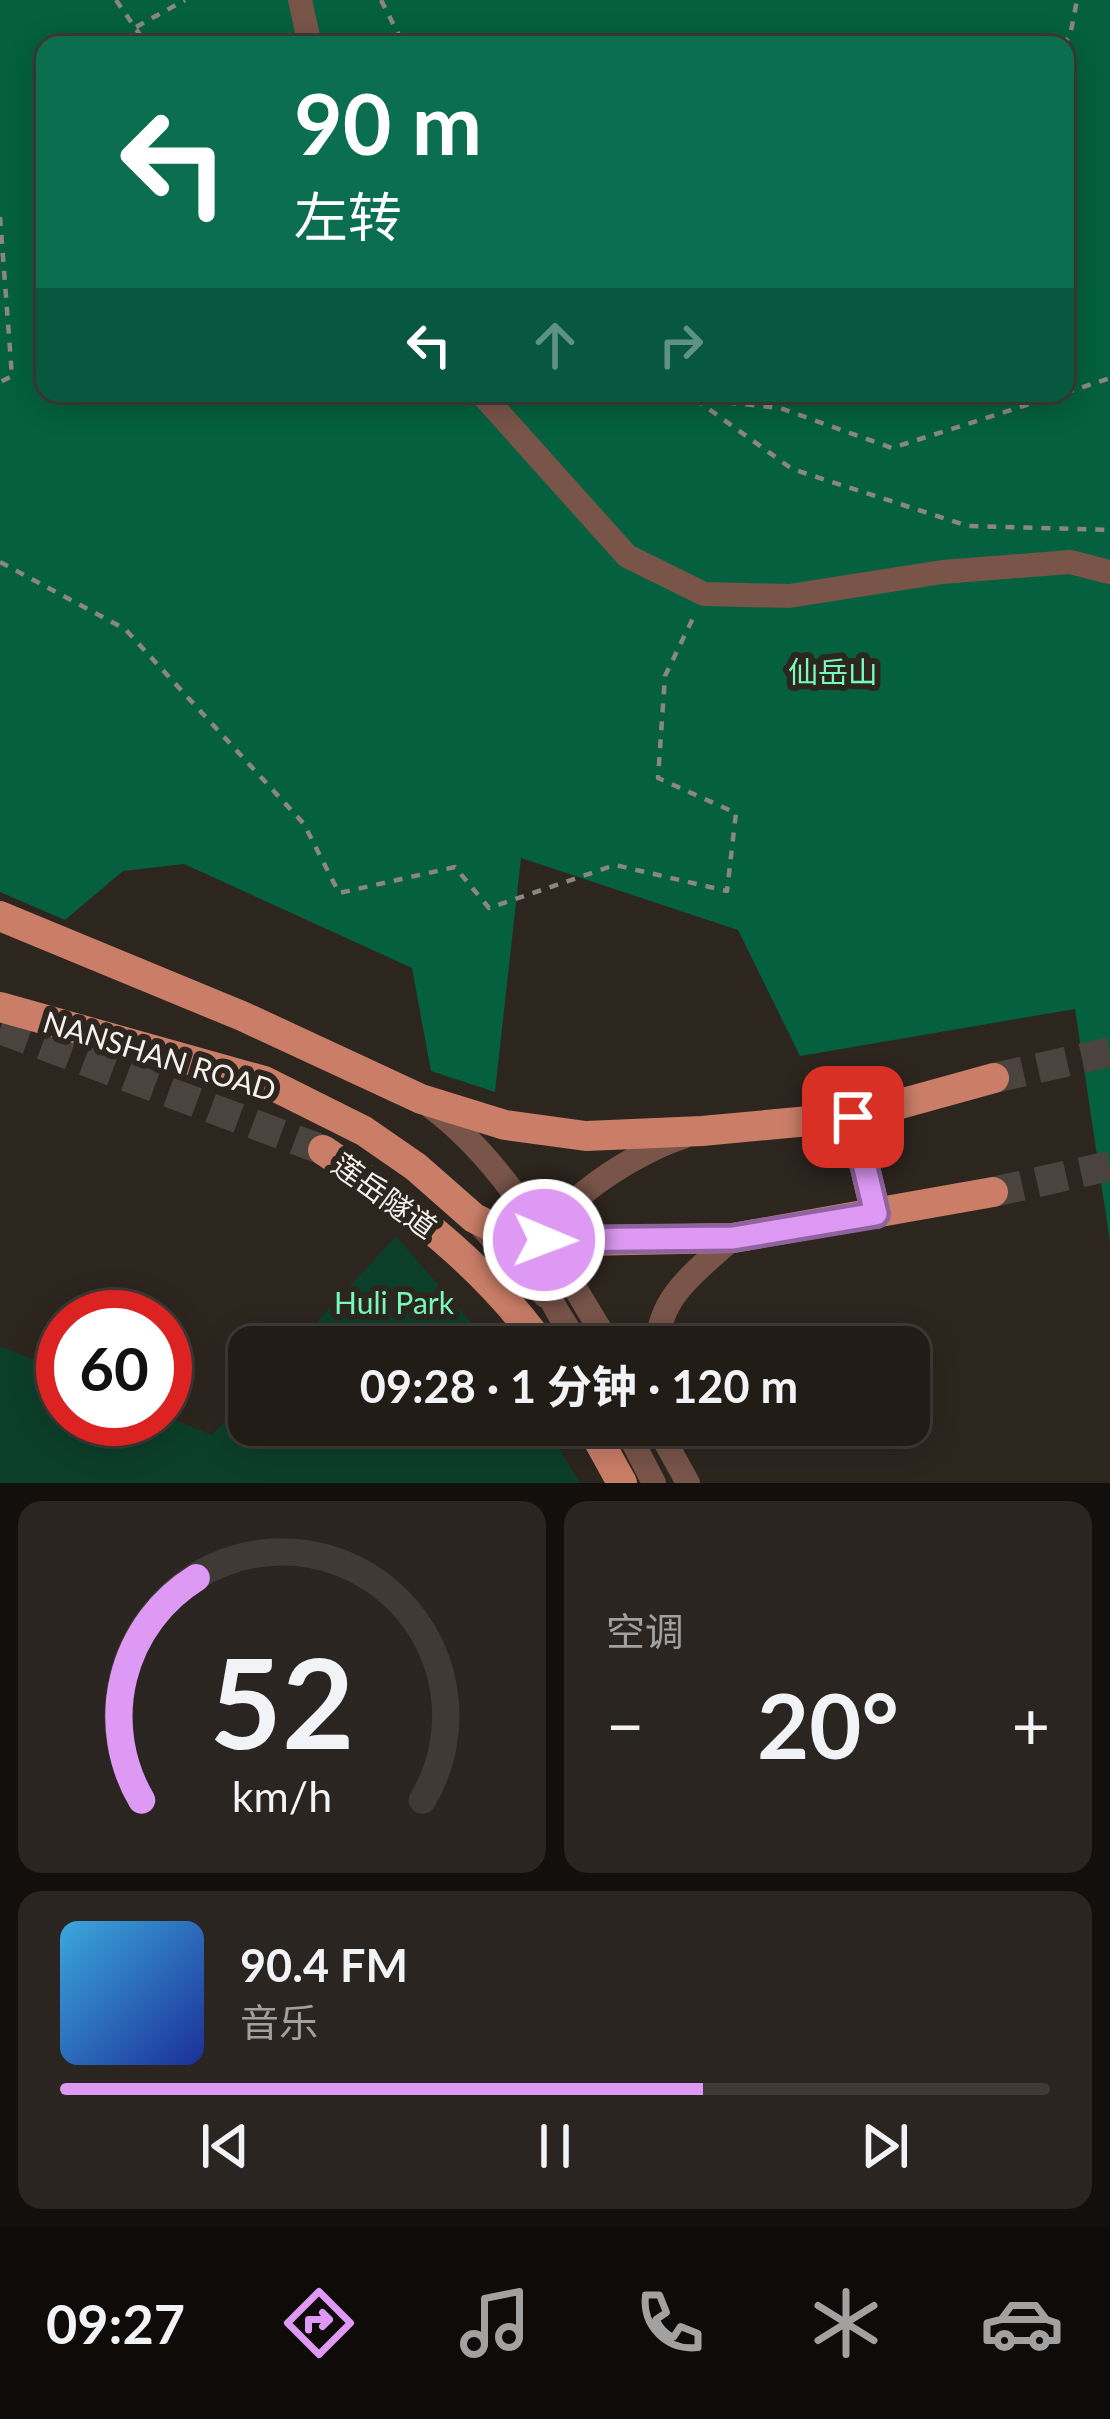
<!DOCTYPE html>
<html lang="zh">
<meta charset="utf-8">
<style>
:root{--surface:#221c17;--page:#2a2520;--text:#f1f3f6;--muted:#a2a1a1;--line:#3f3a36;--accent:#dd99f3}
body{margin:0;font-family:Lato,"Noto Sans SC",sans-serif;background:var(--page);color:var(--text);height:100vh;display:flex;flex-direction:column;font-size:45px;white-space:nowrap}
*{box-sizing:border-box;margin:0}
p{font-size:39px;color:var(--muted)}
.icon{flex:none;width:66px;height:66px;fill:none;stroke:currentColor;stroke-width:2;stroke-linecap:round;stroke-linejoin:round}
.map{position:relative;height:1483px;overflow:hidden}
.details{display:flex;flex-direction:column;gap:18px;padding:18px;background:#130f0d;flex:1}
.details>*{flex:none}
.banner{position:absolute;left:36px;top:36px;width:1038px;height:366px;border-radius:24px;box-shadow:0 6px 30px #0003,0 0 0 3px var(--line);background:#0b6e4f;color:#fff;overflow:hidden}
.speed{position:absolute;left:36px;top:1290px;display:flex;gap:24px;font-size:60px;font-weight:700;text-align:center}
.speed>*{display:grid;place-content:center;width:156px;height:156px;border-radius:50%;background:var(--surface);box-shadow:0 6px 30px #0003,0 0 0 3px var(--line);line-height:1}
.speed .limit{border:18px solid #d22;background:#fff;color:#111}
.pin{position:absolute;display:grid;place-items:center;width:102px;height:102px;color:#fff;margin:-51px;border-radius:24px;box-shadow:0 6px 18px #0006}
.me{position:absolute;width:132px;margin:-66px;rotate:91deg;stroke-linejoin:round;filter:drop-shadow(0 0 9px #0008)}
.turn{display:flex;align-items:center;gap:42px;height:252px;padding:0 60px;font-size:54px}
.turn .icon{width:156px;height:156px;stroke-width:2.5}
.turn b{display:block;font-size:84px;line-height:102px}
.lanes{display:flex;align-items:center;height:114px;padding:0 60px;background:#0003;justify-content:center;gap:60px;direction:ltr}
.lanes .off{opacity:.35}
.big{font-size:90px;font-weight:700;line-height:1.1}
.details .widget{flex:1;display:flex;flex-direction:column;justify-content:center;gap:18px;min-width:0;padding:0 42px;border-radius:24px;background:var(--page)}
.details .dial{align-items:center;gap:0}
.dial svg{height:312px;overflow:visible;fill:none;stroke:var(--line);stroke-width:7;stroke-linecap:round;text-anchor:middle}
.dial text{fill:var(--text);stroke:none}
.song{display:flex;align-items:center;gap:36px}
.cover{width:144px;height:144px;border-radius:18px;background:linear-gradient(135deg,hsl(200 70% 55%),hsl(230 70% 35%))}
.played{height:12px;border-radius:6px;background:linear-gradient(90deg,var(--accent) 65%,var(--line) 65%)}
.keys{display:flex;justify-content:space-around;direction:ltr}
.heat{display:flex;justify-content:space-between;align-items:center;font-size:66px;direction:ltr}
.details .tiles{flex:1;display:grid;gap:18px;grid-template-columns:1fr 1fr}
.widget:last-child{grid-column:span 2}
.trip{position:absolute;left:228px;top:1326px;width:702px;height:120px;border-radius:24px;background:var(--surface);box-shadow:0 6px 30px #0003,0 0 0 3px var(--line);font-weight:700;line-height:120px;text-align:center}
.tabs{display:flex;height:192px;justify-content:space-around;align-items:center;background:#0e0b09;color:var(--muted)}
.tabs .icon{width:84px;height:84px}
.tabs .on{color:var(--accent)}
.tabs b{font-size:54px;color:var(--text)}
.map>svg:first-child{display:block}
.green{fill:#0c3f2a}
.forest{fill:#04603f;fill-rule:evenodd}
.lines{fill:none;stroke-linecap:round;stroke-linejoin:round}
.major-tunnel{stroke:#4b443e;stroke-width:30;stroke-dasharray:30 15;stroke-linecap:butt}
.path{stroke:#8c8680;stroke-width:4.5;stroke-dasharray:9 9;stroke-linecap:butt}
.minor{stroke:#795449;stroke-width:24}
.major{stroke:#ca7e68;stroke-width:30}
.route-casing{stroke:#90639e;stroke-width:30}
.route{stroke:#dd99f3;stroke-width:21}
.labels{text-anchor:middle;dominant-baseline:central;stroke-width:12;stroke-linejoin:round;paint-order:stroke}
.park-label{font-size:30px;fill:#76fbbd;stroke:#2d261f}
.street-label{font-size:30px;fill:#f6f1ec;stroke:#2d261f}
</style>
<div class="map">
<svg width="1110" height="1483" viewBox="0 0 1110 1483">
<rect width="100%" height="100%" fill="#2d261f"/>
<path class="green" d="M396,1236L492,1347H294L385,1248Z
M0,1346L63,1372V1419H165V1416L212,1435L249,1395V1425H545L580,1483H0Z"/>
<path class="forest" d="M0,0H1110V1242L1075,1009L800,1056L738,930L521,858L495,1092L431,1071L412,968L184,864L123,871L65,920L0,892ZM45,45H1065V393H45Z"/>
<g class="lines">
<path class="major-tunnel" d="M0,1029L323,1150
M994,1078L1110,1052
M993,1192L1110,1166"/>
<path class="path" d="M116,0L147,45
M381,0L404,45
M136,27L185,0
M1062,45L1070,36L1077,0
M0,217L12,376L0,382
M638,393L780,408L892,448L1064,393
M1065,393L1110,378
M695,399L792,469L968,526L1110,530
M0,562L125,629L304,824L339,893L455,867L489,908L615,865L727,891L736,813L658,778L665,676L694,616"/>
<path class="minor" d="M300,0L310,45
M481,393L627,556L704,594L789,596L942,572L1070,562L1110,572
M430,1106C512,1167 557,1262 611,1347
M479,1224L545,1296
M580,1347C563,1320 537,1287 541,1253C547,1204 641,1150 683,1137
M657,1347C659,1295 697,1271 733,1238
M624,1425L654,1483
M656,1425L688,1483"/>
<path class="major" d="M0,916L242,1016L421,1099L505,1125L586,1136L702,1131L853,1117L994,1078
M0,1007L264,1081L364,1131L416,1167L474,1218L513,1237L582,1241L733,1238L993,1192
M853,1117L876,1214
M323,1150C406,1206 484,1264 543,1347
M590,1425L622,1483"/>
</g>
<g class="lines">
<defs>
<path id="route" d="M544,1240L733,1238L876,1214L853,1117"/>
</defs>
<use href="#route" class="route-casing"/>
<use href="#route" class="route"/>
</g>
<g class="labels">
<g class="park-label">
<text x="833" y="671">仙岳山</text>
<text x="394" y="1302">Huli Park</text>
</g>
<g class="street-label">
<text transform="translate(160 1055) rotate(17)">NANSHAN ROAD</text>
<text transform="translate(385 1195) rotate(36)">莲岳隧道</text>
</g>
</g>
</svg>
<div class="speed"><div class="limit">60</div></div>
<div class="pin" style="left:853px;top:1117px;background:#d93025"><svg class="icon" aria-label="arrive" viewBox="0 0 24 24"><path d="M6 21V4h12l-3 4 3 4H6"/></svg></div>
<svg class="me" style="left:544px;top:1240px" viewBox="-20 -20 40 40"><circle r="17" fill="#dd99f3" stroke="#fff" stroke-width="3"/><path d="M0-11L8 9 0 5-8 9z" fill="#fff"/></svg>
<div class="trip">09:28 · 1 分钟 · 120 m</div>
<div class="banner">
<div class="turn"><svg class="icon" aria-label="left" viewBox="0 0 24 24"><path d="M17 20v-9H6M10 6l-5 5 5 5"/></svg><div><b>90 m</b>左转</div></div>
<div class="lanes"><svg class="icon" aria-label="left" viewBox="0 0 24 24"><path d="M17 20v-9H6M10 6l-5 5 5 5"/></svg><svg class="icon off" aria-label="ahead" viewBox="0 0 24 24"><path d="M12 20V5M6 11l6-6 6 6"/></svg><svg class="icon off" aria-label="right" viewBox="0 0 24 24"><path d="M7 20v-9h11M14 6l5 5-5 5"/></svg></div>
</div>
</div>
<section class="details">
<div class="tiles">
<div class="widget dial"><svg viewBox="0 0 100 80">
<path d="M14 69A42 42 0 1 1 86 69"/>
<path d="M14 69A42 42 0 0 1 28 12" stroke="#dd99f3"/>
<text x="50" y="56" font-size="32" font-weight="700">52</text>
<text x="50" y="72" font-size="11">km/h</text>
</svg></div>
<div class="widget"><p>空调</p>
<div class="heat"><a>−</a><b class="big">20°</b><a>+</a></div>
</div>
<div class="widget">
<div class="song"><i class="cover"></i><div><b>90.4 FM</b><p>音乐</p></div></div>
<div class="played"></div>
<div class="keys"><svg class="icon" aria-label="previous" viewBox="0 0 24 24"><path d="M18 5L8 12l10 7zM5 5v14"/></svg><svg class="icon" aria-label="pause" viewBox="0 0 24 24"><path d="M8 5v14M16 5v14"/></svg><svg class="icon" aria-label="next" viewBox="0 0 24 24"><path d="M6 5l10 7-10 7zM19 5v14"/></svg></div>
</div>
</div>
</section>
<nav class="tabs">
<b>09:27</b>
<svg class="icon on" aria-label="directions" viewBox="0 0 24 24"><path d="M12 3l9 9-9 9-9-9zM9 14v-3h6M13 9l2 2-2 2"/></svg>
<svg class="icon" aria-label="music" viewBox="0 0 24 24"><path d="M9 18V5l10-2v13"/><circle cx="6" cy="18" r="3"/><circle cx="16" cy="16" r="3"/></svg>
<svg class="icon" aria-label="phone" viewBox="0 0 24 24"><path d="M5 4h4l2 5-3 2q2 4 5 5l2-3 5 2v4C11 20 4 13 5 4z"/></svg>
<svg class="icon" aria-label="climate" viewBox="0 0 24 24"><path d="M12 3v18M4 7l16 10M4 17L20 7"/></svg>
<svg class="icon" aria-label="car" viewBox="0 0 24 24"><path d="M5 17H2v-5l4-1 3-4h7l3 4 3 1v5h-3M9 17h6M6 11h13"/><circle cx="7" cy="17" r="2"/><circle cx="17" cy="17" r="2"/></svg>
</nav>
